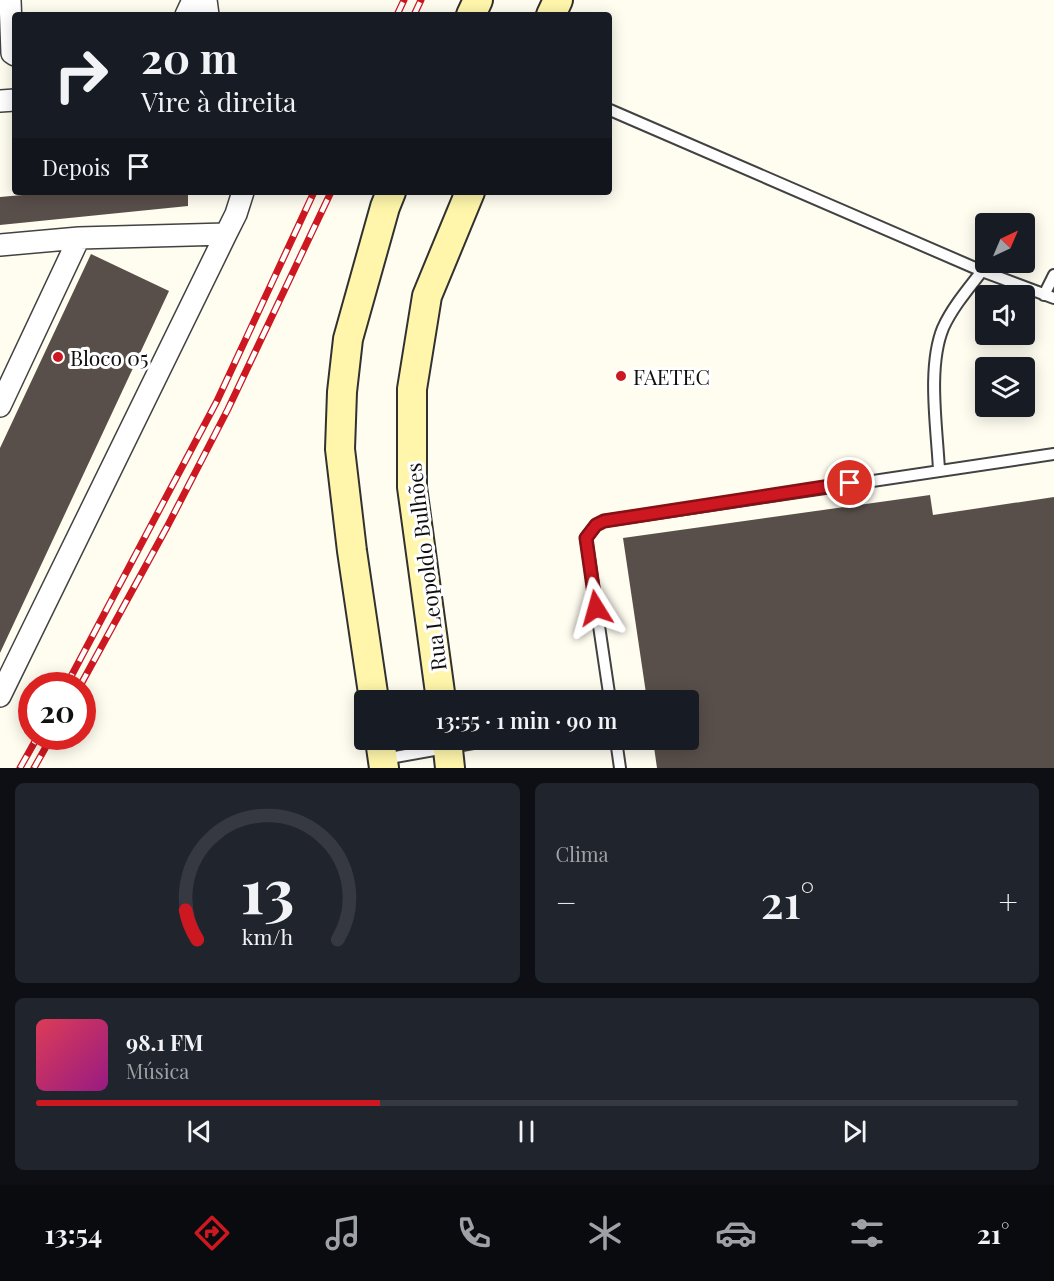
<!DOCTYPE html>
<html lang="pt">
<meta charset="utf-8">
<style>
:root{--surface:#171b24;--page:#20242c;--text:#f1f3f6;--muted:#9ea1a6;--line:#363941;--accent:#cd1821}
body{margin:0;font-family:"Playfair Display",serif;background:var(--page);color:var(--text);height:100vh;display:flex;flex-direction:column;font-size:22px;white-space:nowrap}
*{box-sizing:border-box;margin:0}
p{font-size:20px;color:var(--muted)}
.icon{flex:none;width:33px;height:33px;fill:none;stroke:currentColor;stroke-width:2;stroke-linecap:round;stroke-linejoin:round}
.map{position:relative;height:768px;overflow:hidden}
.panel{display:flex;flex-direction:column;gap:15px;padding:15px;background:#0d0f14;flex:1}
.panel>*{flex:none}
.top-card{position:absolute;left:12px;top:12px;width:600px;height:183px;border-radius:6px;box-shadow:0 3px 15px #0003;background:#171b24;color:var(--text);overflow:hidden}
.needle{width:39px;rotate:44deg}
.controls{position:absolute;left:975px;top:213px;display:grid;gap:12px}
.controls a{display:grid;place-items:center;width:60px;height:60px;border-radius:6px;background:var(--surface);box-shadow:0 3px 15px #0003;font-size:30px}
.speed{position:absolute;left:18px;top:672px;display:flex;gap:12px;font-size:30px;font-weight:700;text-align:center}
.speed>*{display:grid;place-content:center;width:78px;height:78px;border-radius:50%;background:var(--surface);box-shadow:0 3px 15px #0003;line-height:1}
.speed .limit{border:9px solid #d22;background:#fff;color:#111}
.pin{position:absolute;display:grid;place-items:center;width:51px;height:51px;color:#fff;margin:-26px;border:3px solid #fff;border-radius:50%;box-shadow:0 2px 6px #0007}
.me{position:absolute;width:66px;margin:-33px;rotate:352deg;stroke-linejoin:round;filter:drop-shadow(0 0 4px #0008)}
.turn{display:flex;align-items:center;gap:21px;height:126px;padding:0 30px;font-size:27px}
.turn .icon{width:78px;height:78px;stroke-width:2.5}
.turn b{display:block;font-size:42px;line-height:51px}
.then{display:flex;align-items:center;height:57px;padding:0 30px;background:#0003;gap:12px;font-size:22px}
.big{font-size:45px;font-weight:600;line-height:1.1}
.panel .widget{flex:1;display:flex;flex-direction:column;justify-content:center;gap:9px;min-width:0;padding:0 21px;border-radius:9px;background:var(--page)}
.panel .dial{align-items:center;gap:0}
.dial svg{height:156px;overflow:visible;fill:none;stroke:var(--line);stroke-width:7;stroke-linecap:round;text-anchor:middle}
.dial text{fill:var(--text);stroke:none}
.song{display:flex;align-items:center;gap:18px}
.cover{width:72px;height:72px;border-radius:9px;background:linear-gradient(135deg,hsl(350 70% 55%),hsl(310 70% 35%))}
.played{height:6px;border-radius:3px;background:linear-gradient(90deg,var(--accent) 35%,var(--line) 35%)}
.keys{display:flex;justify-content:space-around;direction:ltr}
.heat{display:flex;justify-content:space-between;align-items:center;font-size:33px;direction:ltr}
.panel .tiles{flex:1;display:grid;gap:15px;grid-template-columns:1fr 1fr}
.widget:last-child{grid-column:span 2}
.trip{position:absolute;left:354px;top:690px;width:345px;height:60px;border-radius:6px;background:var(--surface);box-shadow:0 3px 15px #0003;font-weight:600;line-height:60px;text-align:center}
.tab-bar{display:flex;height:96px;justify-content:space-around;align-items:center;background:#090b0e;color:var(--muted)}
.tab-bar .icon{width:42px;height:42px}
.tab-bar .on{color:var(--accent)}
.tab-bar b{font-size:27px;color:var(--text)}
.map>svg:first-child{display:block}
.building{fill:#594f4a}
.lines{fill:none;stroke-linecap:round;stroke-linejoin:round}
.lane-casing{stroke:#424242;stroke-width:14}
.street-casing{stroke:#424242;stroke-width:24}
.secondary-casing{stroke:#313131;stroke-width:32}
.lane{stroke:#fff;stroke-width:10}
.street{stroke:#fff;stroke-width:21}
.secondary{stroke:#fff6ab;stroke-width:28}
.rail-casing{stroke:#cd1821;stroke-width:7}
.rail{stroke:#fff;stroke-width:4.5;stroke-dasharray:14;stroke-linecap:butt}
.route-casing{stroke:#851015;stroke-width:15}
.route{stroke:#cd1821;stroke-width:10}
.poi-dot{fill:#cd1821;stroke:#fff;stroke-width:2}
.labels{text-anchor:middle;dominant-baseline:central;stroke-width:6;stroke-linejoin:round;paint-order:stroke}
.poi-label{font-size:21px;fill:#0f0f0f;stroke:#fff;text-anchor:start}
.street-label{font-size:21px;fill:#0f0f0f;stroke:#fff}
</style>
<div class="map">
<svg width="1054" height="768" viewBox="0 0 1054 768">
<rect width="100%" height="100%" fill="#fffcf0"/>
<path class="building" d="M56,192H188V206L0,225V197Z
M91,254L169,291L0,653V448Z
M930,495L933,515L1054,497V768H657L653,740H688V700H647L623,538Z"/>
<g class="lines">
<defs>
<path id="lane" d="M610,110L982,271L1054,298
M1044,295L1054,275
M939,470C937,428 927,367 943,328C952,308 968,289 982,271
M610,700L586,538L596,525L604,521L1054,454
M616,740L620,768
M384,759L490,740"/>
<path id="street" d="M10,0L12,53L15,55
M206,0L208,15
M186,15L193,0
M0,101L15,100
M0,245L79,238L226,234
M0,406L79,238
M0,696L226,234L236,214L243,192"/>
<path id="secondary" d="M471,15L478,0
M551,15L558,0
M374,700L352,551L340,449L342,392L348,339L385,207L391,192
M441,700L412,487V389L427,296L470,192
M380,740L384,768
M447,740L450,768"/>
</defs>
<use href="#lane" class="lane-casing"/>
<use href="#street" class="street-casing"/>
<use href="#secondary" class="secondary-casing"/>
<use href="#lane" class="lane"/>
<use href="#street" class="street"/>
<use href="#secondary" class="secondary"/>
<defs>
<path id="rail" d="M397,15L404,0
M414,15L421,0
M66,686L217,401L314,192
M80,686L167,527L228,409L331,192
M20,768L38,736
M34,768L52,736"/>
</defs>
<use href="#rail" class="rail-casing"/>
<use href="#rail" class="rail"/>
</g>
<g class="lines">
<defs>
<path id="route" d="M596,608L586,538L596,525L604,521L850,483"/>
</defs>
<use href="#route" class="route-casing"/>
<use href="#route" class="route"/>
</g>
<g class="poi-dot">
<circle cx="58" cy="357" r="6"/>
<circle cx="621" cy="376" r="6"/>
</g>
<g class="labels">
<g class="poi-label">
<text x="70" y="357">Bloco 05</text>
<text x="633" y="376">FAETEC</text>
</g>
<g class="street-label">
<text transform="translate(425 567) rotate(-97)">Rua Leopoldo Bulhões</text>
</g>
</g>
</svg>
<div class="controls">
<a><svg class="needle" viewBox="-14 -14 28 28"><path d="M0-13l5 13h-10z" fill="#e53935"/><path d="M0 13l5-13h-10z" fill="#9ea1a6"/></svg></a>
<a><svg class="icon" aria-label="sound" viewBox="0 0 24 24"><path d="M4 9h4l5-4v14l-5-4H4zM17 9q2 3 0 6"/></svg></a>
<a><svg class="icon" aria-label="layers" viewBox="0 0 24 24"><path d="M12 4l9 5-9 5-9-5zM3 14l9 5 9-5"/></svg></a>
</div>
<div class="speed"><div class="limit">20</div></div>
<div class="pin" style="left:850px;top:483px;background:#d93025"><svg class="icon" aria-label="arrive" viewBox="0 0 24 24"><path d="M6 21V4h12l-3 4 3 4H6"/></svg></div>
<svg class="me" style="left:596px;top:608px" viewBox="-20 -20 40 40"><path d="M0-17L14 15 0 8-14 15z" fill="#cd1821" stroke="#fff" stroke-width="4"/></svg>
<div class="trip">13:55 · 1 min · 90 m</div>
<div class="top-card">
<div class="turn"><svg class="icon" aria-label="right" viewBox="0 0 24 24"><path d="M7 20v-9h11M14 6l5 5-5 5"/></svg><div><b>20 m</b>Vire à direita</div></div>
<div class="then">Depois<svg class="icon" aria-label="arrive" viewBox="0 0 24 24"><path d="M6 21V4h12l-3 4 3 4H6"/></svg></div>
</div>
</div>
<section class="panel">
<div class="tiles">
<div class="widget dial"><svg viewBox="0 0 100 80">
<path d="M14 69A42 42 0 1 1 86 69"/>
<path d="M14 69A42 42 0 0 1 8 54" stroke="#cd1821"/>
<text x="50" y="56" font-size="32" font-weight="700">13</text>
<text x="50" y="72" font-size="11">km/h</text>
</svg></div>
<div class="widget"><p>Clima</p>
<div class="heat"><a>−</a><b class="big">21°</b><a>+</a></div>
</div>
<div class="widget">
<div class="song"><i class="cover"></i><div><b>98.1 FM</b><p>Música</p></div></div>
<div class="played"></div>
<div class="keys"><svg class="icon" aria-label="previous" viewBox="0 0 24 24"><path d="M18 5L8 12l10 7zM5 5v14"/></svg><svg class="icon" aria-label="pause" viewBox="0 0 24 24"><path d="M8 5v14M16 5v14"/></svg><svg class="icon" aria-label="next" viewBox="0 0 24 24"><path d="M6 5l10 7-10 7zM19 5v14"/></svg></div>
</div>
</div>
</section>
<nav class="tab-bar">
<b>13:54</b>
<svg class="icon on" aria-label="directions" viewBox="0 0 24 24"><path d="M12 3l9 9-9 9-9-9zM9 14v-3h6M13 9l2 2-2 2"/></svg>
<svg class="icon" aria-label="music" viewBox="0 0 24 24"><path d="M9 18V5l10-2v13"/><circle cx="6" cy="18" r="3"/><circle cx="16" cy="16" r="3"/></svg>
<svg class="icon" aria-label="phone" viewBox="0 0 24 24"><path d="M5 4h4l2 5-3 2q2 4 5 5l2-3 5 2v4C11 20 4 13 5 4z"/></svg>
<svg class="icon" aria-label="climate" viewBox="0 0 24 24"><path d="M12 3v18M4 7l16 10M4 17L20 7"/></svg>
<svg class="icon" aria-label="car" viewBox="0 0 24 24"><path d="M5 17H2v-5l4-1 3-4h7l3 4 3 1v5h-3M9 17h6M6 11h13"/><circle cx="7" cy="17" r="2"/><circle cx="17" cy="17" r="2"/></svg>
<svg class="icon" aria-label="filters" viewBox="0 0 24 24"><path d="M4 7h16M4 17h16"/><circle cx="9" cy="7" r="2"/><circle cx="15" cy="17" r="2"/></svg>
<b>21°</b>
</nav>
